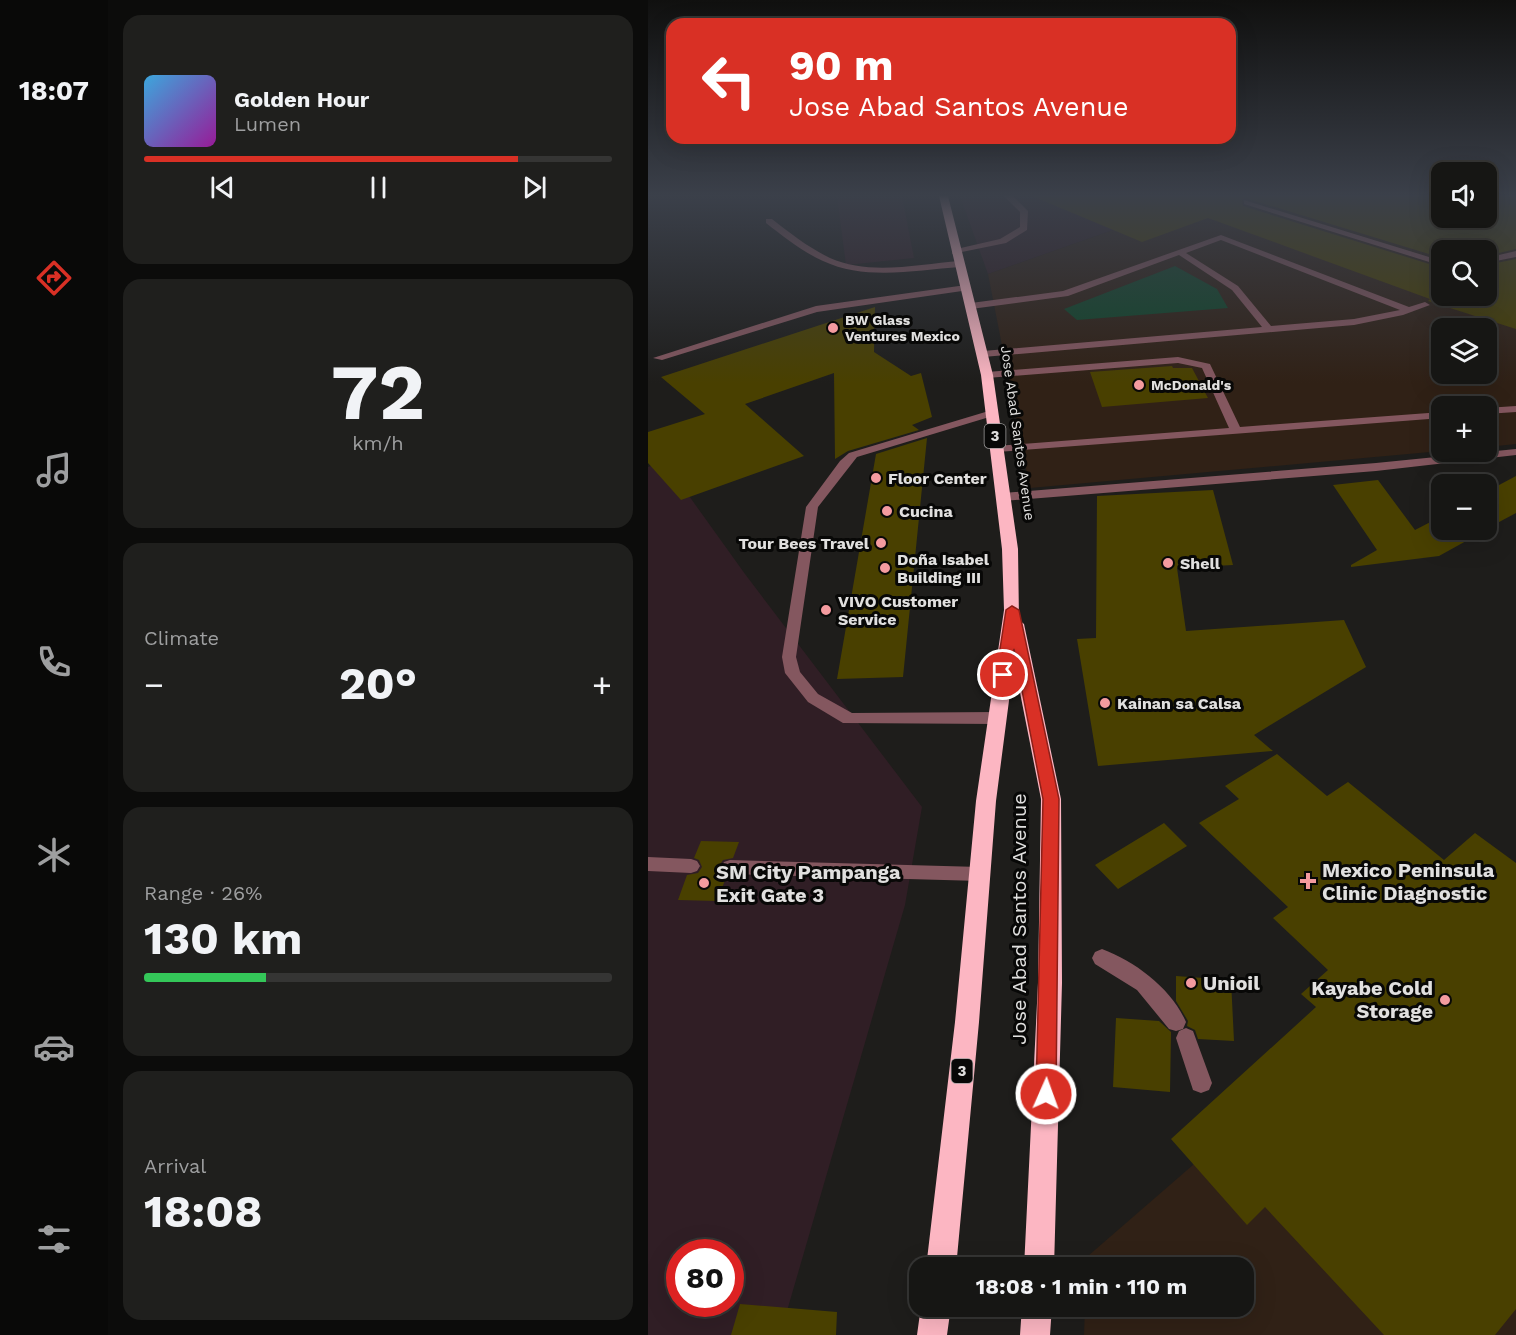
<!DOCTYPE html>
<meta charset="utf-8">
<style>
:root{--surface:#161614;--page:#1f1f1d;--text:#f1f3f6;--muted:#9e9fa0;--line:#353534;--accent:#d93025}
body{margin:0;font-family:"Work Sans",sans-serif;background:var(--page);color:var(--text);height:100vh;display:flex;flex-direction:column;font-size:22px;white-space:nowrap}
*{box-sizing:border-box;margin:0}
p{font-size:20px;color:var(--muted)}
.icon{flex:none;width:33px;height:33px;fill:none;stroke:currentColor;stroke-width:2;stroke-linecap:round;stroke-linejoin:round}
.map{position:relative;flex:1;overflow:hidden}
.drawer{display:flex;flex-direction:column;gap:15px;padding:15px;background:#0c0c0b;width:540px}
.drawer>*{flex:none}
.top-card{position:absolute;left:18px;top:18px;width:570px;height:126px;border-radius:18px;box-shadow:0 6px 24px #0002,0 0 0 2px var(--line);background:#d93025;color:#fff;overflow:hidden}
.tools{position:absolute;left:783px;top:162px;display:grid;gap:12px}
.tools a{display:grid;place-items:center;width:66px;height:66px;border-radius:12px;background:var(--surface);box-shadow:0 6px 24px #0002,0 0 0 2px var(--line);font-size:30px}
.speed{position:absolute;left:18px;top:1239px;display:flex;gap:12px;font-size:30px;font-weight:700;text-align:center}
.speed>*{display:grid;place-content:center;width:78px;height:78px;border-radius:50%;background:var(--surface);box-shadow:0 6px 24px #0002,0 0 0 2px var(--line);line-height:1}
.speed .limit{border:9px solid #d22;background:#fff;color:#111}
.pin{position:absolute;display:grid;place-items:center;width:51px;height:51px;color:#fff;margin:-26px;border:3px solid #fff;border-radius:50%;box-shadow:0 2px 6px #0007}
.me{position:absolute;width:66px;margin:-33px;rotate:2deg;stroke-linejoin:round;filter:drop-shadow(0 0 4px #0008)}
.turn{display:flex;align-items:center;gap:21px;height:126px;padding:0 24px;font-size:27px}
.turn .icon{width:78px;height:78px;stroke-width:2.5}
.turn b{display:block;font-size:42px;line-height:51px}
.big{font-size:45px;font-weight:700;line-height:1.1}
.drawer .card{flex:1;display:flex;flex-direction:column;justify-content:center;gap:9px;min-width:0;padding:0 21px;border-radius:18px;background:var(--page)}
.drawer .dial{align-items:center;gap:0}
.dial b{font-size:78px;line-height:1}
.song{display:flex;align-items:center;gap:18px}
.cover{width:72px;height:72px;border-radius:9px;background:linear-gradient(135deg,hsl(200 70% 55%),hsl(300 70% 35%))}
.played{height:6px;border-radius:3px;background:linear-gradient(90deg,var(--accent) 80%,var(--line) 80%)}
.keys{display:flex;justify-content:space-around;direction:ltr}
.heat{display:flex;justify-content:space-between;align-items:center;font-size:33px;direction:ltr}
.charge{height:9px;border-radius:4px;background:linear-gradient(90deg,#34c759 26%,var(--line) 0)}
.trip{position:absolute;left:261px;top:1257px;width:345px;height:60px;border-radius:18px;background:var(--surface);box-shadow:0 6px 24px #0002,0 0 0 2px var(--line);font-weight:700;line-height:60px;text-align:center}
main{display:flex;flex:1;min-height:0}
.tabs{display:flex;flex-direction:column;width:108px;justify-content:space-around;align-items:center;background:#090908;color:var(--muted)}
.tabs .icon{width:42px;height:42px}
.tabs .on{color:var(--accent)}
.tabs b{font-size:27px;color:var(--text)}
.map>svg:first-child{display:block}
.commercial{fill:#301e25;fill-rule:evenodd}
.industrial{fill:#302116;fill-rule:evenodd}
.green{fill:#104529}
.building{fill:#494000}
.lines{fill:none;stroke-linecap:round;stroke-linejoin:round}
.lane{fill:#84575f;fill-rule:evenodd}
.highway{fill:#fcb6c2;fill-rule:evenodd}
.route{fill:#d93025;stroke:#8d1f18;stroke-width:1.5}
.poi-dot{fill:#f49b9f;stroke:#080807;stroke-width:2}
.labels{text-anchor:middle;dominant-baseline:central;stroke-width:6;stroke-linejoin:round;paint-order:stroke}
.far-poi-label{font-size:14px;font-weight:bold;fill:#e1e0df;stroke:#080807;text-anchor:start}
.far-street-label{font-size:14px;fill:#e1e0df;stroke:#080807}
.shield{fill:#080807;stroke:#a09f9e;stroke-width:1.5}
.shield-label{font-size:15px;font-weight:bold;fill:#e1e0df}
.poi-label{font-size:16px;font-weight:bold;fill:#e1e0df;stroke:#080807;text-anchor:start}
.near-poi-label{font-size:20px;font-weight:bold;fill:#e1e0df;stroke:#080807;text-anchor:start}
.near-street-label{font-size:20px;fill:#e1e0df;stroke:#080807}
</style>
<main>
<nav class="tabs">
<b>18:07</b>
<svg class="icon on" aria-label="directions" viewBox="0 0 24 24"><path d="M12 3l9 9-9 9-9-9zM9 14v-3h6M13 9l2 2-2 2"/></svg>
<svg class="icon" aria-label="music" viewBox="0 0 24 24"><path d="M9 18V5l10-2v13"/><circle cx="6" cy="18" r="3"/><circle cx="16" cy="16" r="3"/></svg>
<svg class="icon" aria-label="phone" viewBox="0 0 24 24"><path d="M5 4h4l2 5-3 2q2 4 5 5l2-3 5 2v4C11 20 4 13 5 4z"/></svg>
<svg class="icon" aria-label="climate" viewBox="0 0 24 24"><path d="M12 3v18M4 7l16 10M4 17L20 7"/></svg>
<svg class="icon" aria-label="car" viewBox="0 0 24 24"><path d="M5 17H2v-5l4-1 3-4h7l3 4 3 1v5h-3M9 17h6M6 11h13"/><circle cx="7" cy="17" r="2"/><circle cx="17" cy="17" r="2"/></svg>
<svg class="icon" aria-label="filters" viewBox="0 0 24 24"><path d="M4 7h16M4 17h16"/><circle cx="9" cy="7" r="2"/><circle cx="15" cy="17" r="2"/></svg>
</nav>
<section class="drawer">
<div class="card">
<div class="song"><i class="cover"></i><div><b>Golden Hour</b><p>Lumen</p></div></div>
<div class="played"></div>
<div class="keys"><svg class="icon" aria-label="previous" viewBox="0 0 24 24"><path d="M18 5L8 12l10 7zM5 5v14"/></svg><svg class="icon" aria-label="pause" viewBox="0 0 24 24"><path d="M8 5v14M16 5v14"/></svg><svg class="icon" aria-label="next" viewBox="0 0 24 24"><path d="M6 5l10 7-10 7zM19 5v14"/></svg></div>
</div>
<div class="card dial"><b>72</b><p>km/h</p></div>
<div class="card"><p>Climate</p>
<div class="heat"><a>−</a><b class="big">20°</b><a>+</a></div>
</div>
<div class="card"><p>Range · 26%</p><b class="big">130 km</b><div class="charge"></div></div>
<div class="card"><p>Arrival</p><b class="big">18:08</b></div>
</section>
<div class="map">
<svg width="868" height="1335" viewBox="0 0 868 1335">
<rect width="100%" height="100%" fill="#1e1d1b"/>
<path class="commercial" d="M189,196H254L266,258L198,265Z
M312,196H562L340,274Z
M16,461L97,574L274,807L257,905L132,1335H0V467ZM32,1252H82V1304H32Z"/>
<path class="industrial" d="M562,196H793L794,218H838L868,196V444L839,447L838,406H794L793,451L382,488L340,274ZM794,250H838V296H794ZM794,328H838V374H794Z
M868,863V1335H436L437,1307L596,1306V1268L439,1267L440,1256L583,1132Z"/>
<path class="green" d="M527,266L569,289L580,308L429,320L416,309Z"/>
<path class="building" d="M384,196H794V218H838V196H868V249L838,256V250H794V258L597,198L594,200L595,206L794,268V296H838V265L868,259V329L780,301L782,299L560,218L494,242Z
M227,307L226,352L263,376L273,373L284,417L264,425L271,430L200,451L187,459L186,373L97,404L156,456L33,500L0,463V432L57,414L13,377Z
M524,366L525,368H544L560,398L454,407L442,372Z
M279,438L255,677L189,679L228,454Z
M868,476V513L838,529V492Z
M730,480L767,530L794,516V530H838L791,556L703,567V565L729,550L685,485Z
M565,490L585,565L529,568L538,631L696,620L718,667L606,735L625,751L450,766L429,639L448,638L449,496Z
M629,754L679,796L700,782L796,860L827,833L868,863V1309L847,1335H736L617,1207L599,1225L523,1139L668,1007L653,994L680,970L625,918L640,907L551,823L591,799L577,786Z
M516,823L539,846L470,889L447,865Z
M53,841L91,842L85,858L75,860L71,866L74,873L79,875L69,901L30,900L39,875L50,873L54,867L51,860L46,858Z
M528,976L583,980L586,1041L550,1039L547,1030L539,1026L540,1021L528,1001Z
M468,1018L511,1021L523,1032L522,1092L465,1087Z
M92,1304L189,1312L188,1335H83Z"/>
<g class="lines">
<path class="lane" d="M356,196H365L380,211L379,230L358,243L304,254V250L352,239L372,227V212Z
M596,200L794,261V266L596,204Z
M118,219H124C142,233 161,248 182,258C222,276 270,264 312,261L316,264L312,267C268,270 218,281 175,261C155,252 136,237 118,223Z
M573,235L761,307L777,302L782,305L755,315L706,325L335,357L330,354L335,351L614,327L584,290L531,255L420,296L323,309L318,306L323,303L415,291ZM573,240L752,310L706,319L623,326L590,286L538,253Z
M868,251V257L838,263V258Z
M318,285L323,288L321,290L169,312L14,360L5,358L168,306Z
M530,357L562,364L592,427L794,412V418L349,452L343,449L349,446L581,428L554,368L530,363L339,378L334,375L339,372Z
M868,406V412L838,414V408Z
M344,410L349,413L348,415L209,457L170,507L148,657L152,672L170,694L204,713L349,712L355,714L357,718L355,722L349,724L195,723L160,702L137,673L134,657L158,507L192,461L201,453Z
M868,449V455L728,471L356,501L350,497L356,493L728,463Z
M0,857L43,859L49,861L52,866L49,871L43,873L0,871Z
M82,860L332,867L338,869L341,874L338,879L332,881L82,874L76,872L73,867L76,862Z
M454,949C488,962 523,988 538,1022L535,1029L528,1031L521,1029L489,990L447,964L444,958L447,952Z
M538,1028L545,1031L564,1083L561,1090L553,1093L545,1090L528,1038L531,1031Z"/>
<path class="highway" d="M291,196H300L345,375L370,549L371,620L376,624L413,799L414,983L406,1268H376L390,983L393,799L366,662L348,801L331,1022L308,1268H278L307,1022L328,801L356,610L354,549L333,375Z
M273,1306H303L299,1335H269Z
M374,1306H404L402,1335H372Z"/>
</g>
<linearGradient id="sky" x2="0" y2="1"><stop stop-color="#10100f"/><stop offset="0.51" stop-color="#3b404a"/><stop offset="1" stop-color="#3b404a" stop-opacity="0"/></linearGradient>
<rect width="868" height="383" fill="url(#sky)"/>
<path class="route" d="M364,606L371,610L411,799L408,1094L405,1100L398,1103L391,1100L388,1094L395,799L366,649L360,678H350L348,675L358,610Z"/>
<g class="poi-dot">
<circle cx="185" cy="328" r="6"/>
<circle cx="491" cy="385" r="6"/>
<circle cx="228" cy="478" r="6"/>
<circle cx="239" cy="511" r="6"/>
<circle cx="233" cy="543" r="6"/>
<circle cx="520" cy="563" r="6"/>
<circle cx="237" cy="568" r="6"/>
<circle cx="178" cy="610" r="6"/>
<circle cx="457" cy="703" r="6"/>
<path d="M657 872h6v6h6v6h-6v6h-6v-6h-6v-6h6z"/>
<circle cx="56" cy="883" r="6"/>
<circle cx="543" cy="983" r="6"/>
<circle cx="797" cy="1000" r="6"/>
</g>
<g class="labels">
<g class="far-poi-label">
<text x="197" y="320">BW Glass<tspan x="197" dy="16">Ventures Mexico</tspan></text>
<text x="503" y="385">McDonald's</text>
</g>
<g class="far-street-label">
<text transform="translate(370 433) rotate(82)">Jose Abad Santos Avenue</text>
</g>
<g class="shield">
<rect x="336.5" y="424" width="21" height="24" rx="4.5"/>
<rect x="303.5" y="1059" width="21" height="24" rx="4.5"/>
</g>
<g class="shield-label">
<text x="347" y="436">3</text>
<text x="314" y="1071">3</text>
</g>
<g class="poi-label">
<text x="240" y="478">Floor Center</text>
<text x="251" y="511">Cucina</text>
<text x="221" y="543" text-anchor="end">Tour Bees Travel</text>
<text x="249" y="559">Doña Isabel<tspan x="249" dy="18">Building III</tspan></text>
<text x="532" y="563">Shell</text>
<text x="190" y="601">VIVO Customer<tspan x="190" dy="18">Service</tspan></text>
<text x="469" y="703">Kainan sa Calsa</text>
</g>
<g class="near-poi-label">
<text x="674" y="870">Mexico Peninsula<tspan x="674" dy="23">Clinic Diagnostic</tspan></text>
<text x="68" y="872">SM City Pampanga<tspan x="68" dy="23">Exit Gate 3</tspan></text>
<text x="555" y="983">Unioil</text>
<text x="785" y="988" text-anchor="end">Kayabe Cold<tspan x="785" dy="23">Storage</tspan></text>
</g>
<g class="near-street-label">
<text transform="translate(371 919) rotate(-90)">Jose Abad Santos Avenue</text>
</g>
</g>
</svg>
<div class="tools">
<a><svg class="icon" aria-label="sound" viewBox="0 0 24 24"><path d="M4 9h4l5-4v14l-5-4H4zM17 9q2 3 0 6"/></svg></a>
<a><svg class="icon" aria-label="search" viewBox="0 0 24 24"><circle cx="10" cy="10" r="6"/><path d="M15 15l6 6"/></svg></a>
<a><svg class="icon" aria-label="layers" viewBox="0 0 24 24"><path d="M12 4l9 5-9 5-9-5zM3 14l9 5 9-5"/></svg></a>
<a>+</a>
<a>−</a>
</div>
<div class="speed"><div class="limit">80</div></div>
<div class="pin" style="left:355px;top:675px;background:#d93025"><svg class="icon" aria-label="arrive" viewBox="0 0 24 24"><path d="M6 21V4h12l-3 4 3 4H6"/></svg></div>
<svg class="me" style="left:398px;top:1094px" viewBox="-20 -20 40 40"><circle r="17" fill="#d93025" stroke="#fff" stroke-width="3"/><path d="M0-11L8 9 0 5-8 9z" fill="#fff"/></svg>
<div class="trip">18:08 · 1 min · 110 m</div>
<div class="top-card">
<div class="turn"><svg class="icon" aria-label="left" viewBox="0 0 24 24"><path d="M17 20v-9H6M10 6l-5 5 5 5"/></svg><div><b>90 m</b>Jose Abad Santos Avenue</div></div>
</div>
</div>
</main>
